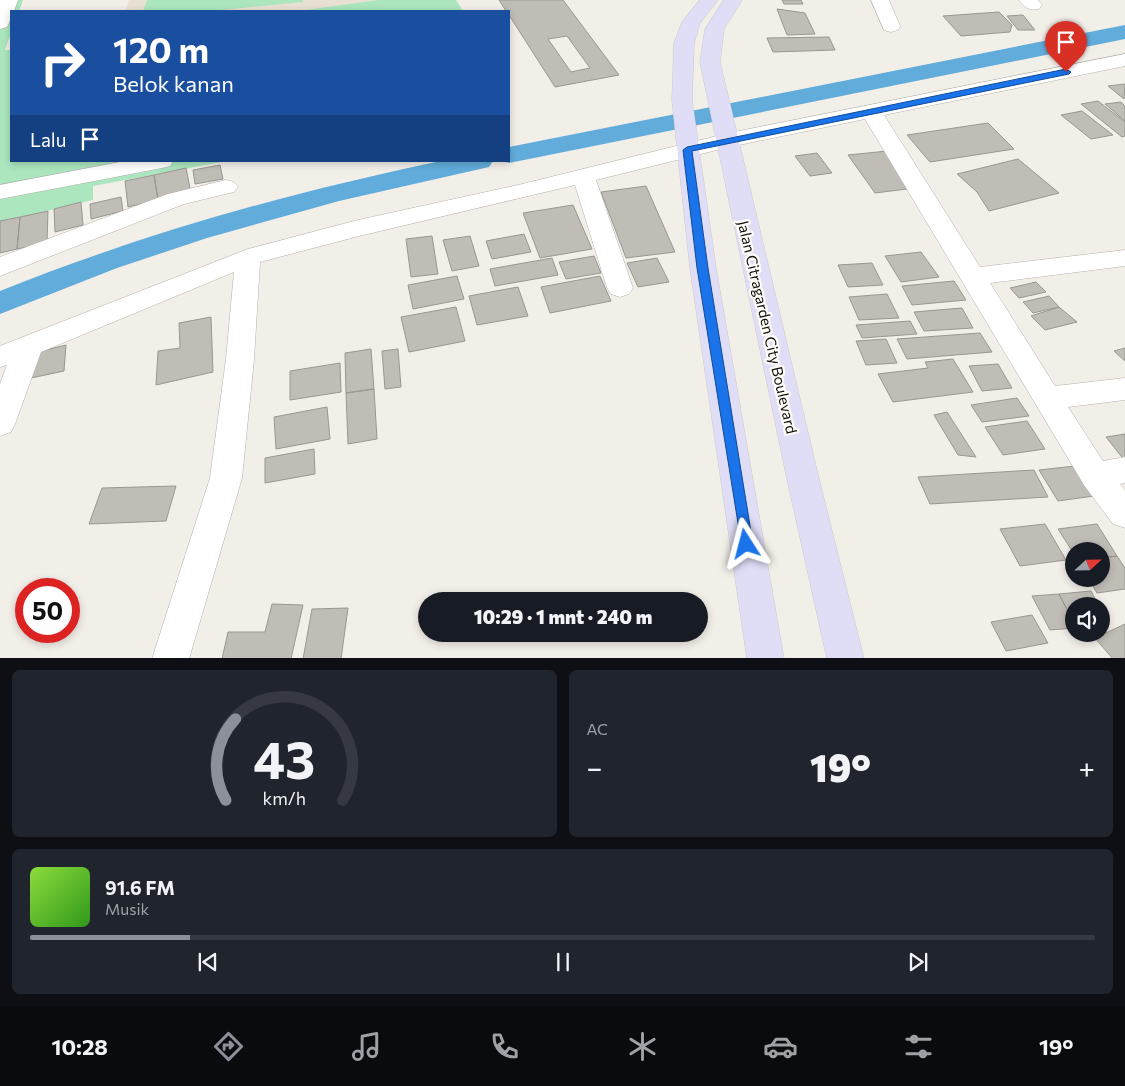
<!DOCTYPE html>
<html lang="id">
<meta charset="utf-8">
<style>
:root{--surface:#171b24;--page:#20242c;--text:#f1f3f6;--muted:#9ea1a6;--line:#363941;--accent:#8c9099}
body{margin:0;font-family:Commissioner,sans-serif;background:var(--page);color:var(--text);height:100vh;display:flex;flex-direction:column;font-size:19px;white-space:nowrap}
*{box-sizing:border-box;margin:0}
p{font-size:16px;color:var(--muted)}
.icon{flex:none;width:28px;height:28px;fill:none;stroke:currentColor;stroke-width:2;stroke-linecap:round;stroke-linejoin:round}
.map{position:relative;height:658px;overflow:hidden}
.sheet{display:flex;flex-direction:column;gap:12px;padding:12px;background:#0d0f14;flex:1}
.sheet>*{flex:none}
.top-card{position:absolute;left:10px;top:10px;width:500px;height:152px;border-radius:0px;box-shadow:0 2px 8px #0003;background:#1a4fa0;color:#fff;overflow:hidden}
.needle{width:32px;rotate:68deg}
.buttons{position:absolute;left:1065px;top:542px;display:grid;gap:10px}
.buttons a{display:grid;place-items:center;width:45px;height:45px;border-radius:50%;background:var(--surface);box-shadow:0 2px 8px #0003;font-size:25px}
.speed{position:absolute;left:15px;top:578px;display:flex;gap:10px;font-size:25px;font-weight:700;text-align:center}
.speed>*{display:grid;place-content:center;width:65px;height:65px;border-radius:50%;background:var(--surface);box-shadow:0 2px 8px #0003;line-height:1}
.speed .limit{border:8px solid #d22;background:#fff;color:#111}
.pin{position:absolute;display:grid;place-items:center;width:42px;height:42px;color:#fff;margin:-51px -21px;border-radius:50% 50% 50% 0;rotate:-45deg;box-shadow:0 0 5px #0007}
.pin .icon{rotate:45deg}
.me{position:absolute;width:55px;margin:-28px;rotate:351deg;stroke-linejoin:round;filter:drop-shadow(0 0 4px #0008)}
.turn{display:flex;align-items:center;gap:18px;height:105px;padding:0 20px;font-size:22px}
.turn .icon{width:65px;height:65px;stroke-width:2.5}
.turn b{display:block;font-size:35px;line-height:42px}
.then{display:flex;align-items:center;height:48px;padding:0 20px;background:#0003;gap:10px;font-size:19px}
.big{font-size:38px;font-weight:800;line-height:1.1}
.sheet .widget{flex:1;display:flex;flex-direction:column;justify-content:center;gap:8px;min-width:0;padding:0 18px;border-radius:8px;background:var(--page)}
.sheet .dial{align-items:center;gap:0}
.dial svg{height:130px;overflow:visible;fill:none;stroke:var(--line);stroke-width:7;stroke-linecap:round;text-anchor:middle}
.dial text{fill:var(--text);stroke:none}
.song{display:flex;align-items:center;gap:15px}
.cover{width:60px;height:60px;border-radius:8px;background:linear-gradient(135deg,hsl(90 70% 55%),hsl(110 70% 35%))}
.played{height:5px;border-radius:2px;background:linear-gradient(90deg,var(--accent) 15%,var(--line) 15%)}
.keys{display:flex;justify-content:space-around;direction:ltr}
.heat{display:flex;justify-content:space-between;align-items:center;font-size:28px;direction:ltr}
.sheet .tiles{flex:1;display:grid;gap:12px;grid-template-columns:1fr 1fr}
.widget:last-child{grid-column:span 2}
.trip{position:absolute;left:418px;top:592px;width:290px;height:50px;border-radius:25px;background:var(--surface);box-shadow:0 2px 8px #0003;font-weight:800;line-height:50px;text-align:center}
.tab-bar{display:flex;height:80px;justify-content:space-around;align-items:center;background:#090b0e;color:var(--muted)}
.tab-bar .icon{width:35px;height:35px}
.tab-bar .selected{color:var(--accent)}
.tab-bar b{font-size:22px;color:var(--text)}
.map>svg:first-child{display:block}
.built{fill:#e9e0d4}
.green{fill:#abe6be}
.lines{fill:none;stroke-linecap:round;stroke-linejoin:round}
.canal{fill:#61acda;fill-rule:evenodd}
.building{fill:#c0bcb6;stroke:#9a9791;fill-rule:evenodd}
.minor-casing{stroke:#b5b1ab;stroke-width:1}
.major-casing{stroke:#cbcaca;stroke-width:1}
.minor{fill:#fff;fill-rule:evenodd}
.major{fill:#e0def7;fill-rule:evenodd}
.route{fill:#1a73e8;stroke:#114b97}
.labels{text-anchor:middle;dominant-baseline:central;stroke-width:4.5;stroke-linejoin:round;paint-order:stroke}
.street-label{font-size:15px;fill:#11100e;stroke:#fffcf7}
</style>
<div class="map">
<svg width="1125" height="659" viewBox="0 0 1125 659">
<rect width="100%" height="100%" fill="#f2eee8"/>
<path class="built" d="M129,0H378L297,11H125Z"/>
<path class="green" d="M0,0H23L19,11H11V33L5,50H11V161H227L93,186V200L0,222Z
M147,0H303V2L211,11H143Z
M378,0H456L463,11H297Z"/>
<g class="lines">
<path class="canal" d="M1125,25V39L509,163L502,161H509V147Z
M441,161H493L489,167L339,201L207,238L117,268L0,314V291C145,233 288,193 441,161Z"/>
</g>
<path class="building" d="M499,0H563L619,75L555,87L509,15V11H506ZM567,36L590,68L571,72L548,39Z
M782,0H801L803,4H784Z
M777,9L805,13L815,34L787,35Z
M999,12L1012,25L1010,32L961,36L943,16Z
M1023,15L1035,30H1018L1007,16Z
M829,37L835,50L773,52L767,38Z
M1125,84L1124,99L1108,86Z
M1098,101L1125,122V136L1122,137L1081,104Z
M1121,102L1125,106V121L1105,104Z
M1082,111L1113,135L1091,139L1061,115Z
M988,123L1014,149L930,162L907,135Z
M887,151L915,188L875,193L848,155Z
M817,153L832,173L810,176L795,156Z
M1018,159L1059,193L989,211L977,192L957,174Z
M220,165L223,179L195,184L193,170Z
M186,168L191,193L158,200L154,175Z
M154,175L158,200L128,207L125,181Z
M646,186L675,252L626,258L601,192Z
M121,197L123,211L91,219L90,204Z
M81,202L83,225L55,232L54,209Z
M573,205L592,249L540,258L523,213Z
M48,211L47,243L17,249L20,217Z
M20,217L17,249L0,253V221Z
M524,234L531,252L492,259L486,241Z
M432,236L438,274L411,277L406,239Z
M470,236L479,266L452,271L443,240Z
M921,252L939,277L901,282L885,256Z
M594,256L601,273L566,279L559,262Z
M552,258L558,275L495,286L490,269Z
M657,258L669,282L638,287L627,263Z
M872,263L883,285L848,287L838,265Z
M457,276L464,299L413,309L408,285Z
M600,276L611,301L550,313L541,287Z
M954,281L966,300L912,305L902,286Z
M1036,282L1046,292L1019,298L1010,288Z
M518,287L528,316L477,325L469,296Z
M887,294L899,318L859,320L849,297Z
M1049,296L1059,307L1033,313L1023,302Z
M456,307L465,341L409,352L401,317Z
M1059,307L1077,322L1045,330L1031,316Z
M962,308L973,328L924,331L914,312Z
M211,317L213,372L156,385L158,351L180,348L179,323Z
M910,321L917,334L862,338L856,325Z
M980,333L992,352L907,359L897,339Z
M886,339L897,363L866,365L856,341Z
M66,345L64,371L31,378L34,353Z
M1125,348V361L1114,351Z
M371,349L374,389L346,393L345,353Z
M398,349L401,387L385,389L382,351Z
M953,359L973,392L893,402L878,374L928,368L925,362Z
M340,363L341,392L290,400V371Z
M998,364L1012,388L982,391L969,366Z
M374,389L377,439L348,444L346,393Z
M1017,398L1029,416L982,422L971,405Z
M327,407L330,439L276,449L274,417Z
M947,412L976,457L958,455L934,415Z
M1027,421L1045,449L1003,455L985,427Z
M1125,434V461L1106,437Z
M314,449L315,474L265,483V458Z
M1075,466L1094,496L1058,501L1039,470Z
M1034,470L1048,497L930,504L918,477Z
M176,486L166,521L89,524L102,488Z
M1045,524L1066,560L1020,566L1000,529Z
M1097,524L1117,556L1101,558V551H1074V554L1058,529Z
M1117,556L1125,568V589L1097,593L1089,579H1101V558Z
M1091,591L1099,606H1074V623L1059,594Z
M1059,594L1074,623V628L1050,630L1032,596Z
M272,604L303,605L291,659H222L228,632H265Z
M348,608L341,659H303L312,609Z
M1101,610L1109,625L1101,626Z
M1032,615L1048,643L1006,651L991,622Z
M1125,624V659H1113L1095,638Z"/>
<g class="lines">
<defs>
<path id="minor" d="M0,0H18L14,11H11V18L7,27L0,29Z
M871,0H889L900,26L898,30L891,32L884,30Z
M1019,0H1038L1042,5L1039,9C1030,11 1025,8 1019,0Z
M1125,54V66L884,115L980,267L1125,250V266L990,283L1055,386L1125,378V400L1068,407L1103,461L1125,457V483L1120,484L1125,490V528L1113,524L1084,485L865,119L729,147L596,180L633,288L629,294L620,297L611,294L607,288L575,185L359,236L260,262L254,359L242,478L189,659H152L210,478L226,359L234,272L41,352L15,424L11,432L0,436V384L7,365L0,367V346L248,249L358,220L518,185L729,133Z
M125,161H173L170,166L162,168L0,199V185Z
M226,180L234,182L238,187L234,192L184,204L0,276V257L168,194Z"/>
<path id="major" d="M700,0H718L700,23L694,43L692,100L716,268L784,659H747L690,268L672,100L674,43L682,22Z
M724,0H742L724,29L720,62L819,479L864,659H827L787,479L700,62L705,29Z"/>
</defs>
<use href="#minor" class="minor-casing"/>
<use href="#major" class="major-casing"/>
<use href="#minor" class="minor"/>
<use href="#major" class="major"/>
</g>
<path class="route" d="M1066,69L1071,72L1069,74L692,151L708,268L753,544L751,548L746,550L742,548L697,268L683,150L687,147Z"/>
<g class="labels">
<g class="street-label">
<text transform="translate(768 327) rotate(77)">Jalan Citragarden City Boulevard</text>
</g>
</g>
</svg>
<div class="buttons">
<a><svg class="needle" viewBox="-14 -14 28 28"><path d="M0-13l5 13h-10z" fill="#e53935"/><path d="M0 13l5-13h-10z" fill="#9ea1a6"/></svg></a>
<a><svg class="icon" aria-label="sound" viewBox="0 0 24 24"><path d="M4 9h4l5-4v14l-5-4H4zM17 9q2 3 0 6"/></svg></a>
</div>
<div class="speed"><div class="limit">50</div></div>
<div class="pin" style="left:1066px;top:72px;background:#d93025"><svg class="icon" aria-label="arrive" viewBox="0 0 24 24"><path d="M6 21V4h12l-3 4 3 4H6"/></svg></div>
<svg class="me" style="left:746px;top:544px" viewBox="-20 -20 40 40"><path d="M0-17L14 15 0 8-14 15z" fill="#1a73e8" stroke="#fff" stroke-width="4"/></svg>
<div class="trip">10:29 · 1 mnt · 240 m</div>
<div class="top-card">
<div class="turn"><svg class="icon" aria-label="right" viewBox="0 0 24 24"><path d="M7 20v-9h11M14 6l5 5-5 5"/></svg><div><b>120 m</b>Belok kanan</div></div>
<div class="then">Lalu<svg class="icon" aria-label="arrive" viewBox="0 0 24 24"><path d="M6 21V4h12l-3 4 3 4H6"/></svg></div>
</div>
</div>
<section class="sheet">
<div class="tiles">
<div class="widget dial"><svg viewBox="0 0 100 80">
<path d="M14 69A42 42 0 1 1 86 69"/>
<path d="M14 69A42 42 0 0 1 20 19" stroke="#8c9099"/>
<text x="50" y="56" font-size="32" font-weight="700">43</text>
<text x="50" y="72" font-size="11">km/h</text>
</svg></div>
<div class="widget"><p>AC</p>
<div class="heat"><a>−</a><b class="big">19°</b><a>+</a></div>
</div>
<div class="widget">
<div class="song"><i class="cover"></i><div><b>91.6 FM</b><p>Musik</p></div></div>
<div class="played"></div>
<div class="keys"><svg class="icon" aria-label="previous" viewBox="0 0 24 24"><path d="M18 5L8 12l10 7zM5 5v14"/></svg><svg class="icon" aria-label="pause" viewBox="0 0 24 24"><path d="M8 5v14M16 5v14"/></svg><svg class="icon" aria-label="next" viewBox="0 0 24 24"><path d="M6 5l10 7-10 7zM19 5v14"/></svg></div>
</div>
</div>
</section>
<nav class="tab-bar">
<b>10:28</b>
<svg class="icon selected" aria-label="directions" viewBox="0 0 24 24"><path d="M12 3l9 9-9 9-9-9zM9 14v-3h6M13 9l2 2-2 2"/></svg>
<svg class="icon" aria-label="music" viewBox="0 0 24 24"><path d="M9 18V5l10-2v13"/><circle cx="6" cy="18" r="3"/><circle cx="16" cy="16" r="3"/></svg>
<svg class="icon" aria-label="phone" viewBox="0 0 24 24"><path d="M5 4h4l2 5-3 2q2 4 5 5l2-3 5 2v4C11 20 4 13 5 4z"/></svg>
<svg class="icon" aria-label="climate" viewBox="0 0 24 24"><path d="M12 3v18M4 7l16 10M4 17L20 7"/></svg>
<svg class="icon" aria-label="car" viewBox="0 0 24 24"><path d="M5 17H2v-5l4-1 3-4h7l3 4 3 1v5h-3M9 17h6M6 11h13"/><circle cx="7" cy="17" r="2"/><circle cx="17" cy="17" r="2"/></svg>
<svg class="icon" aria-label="filters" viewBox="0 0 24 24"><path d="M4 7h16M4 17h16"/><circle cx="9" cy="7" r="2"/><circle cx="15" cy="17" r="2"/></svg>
<b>19°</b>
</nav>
